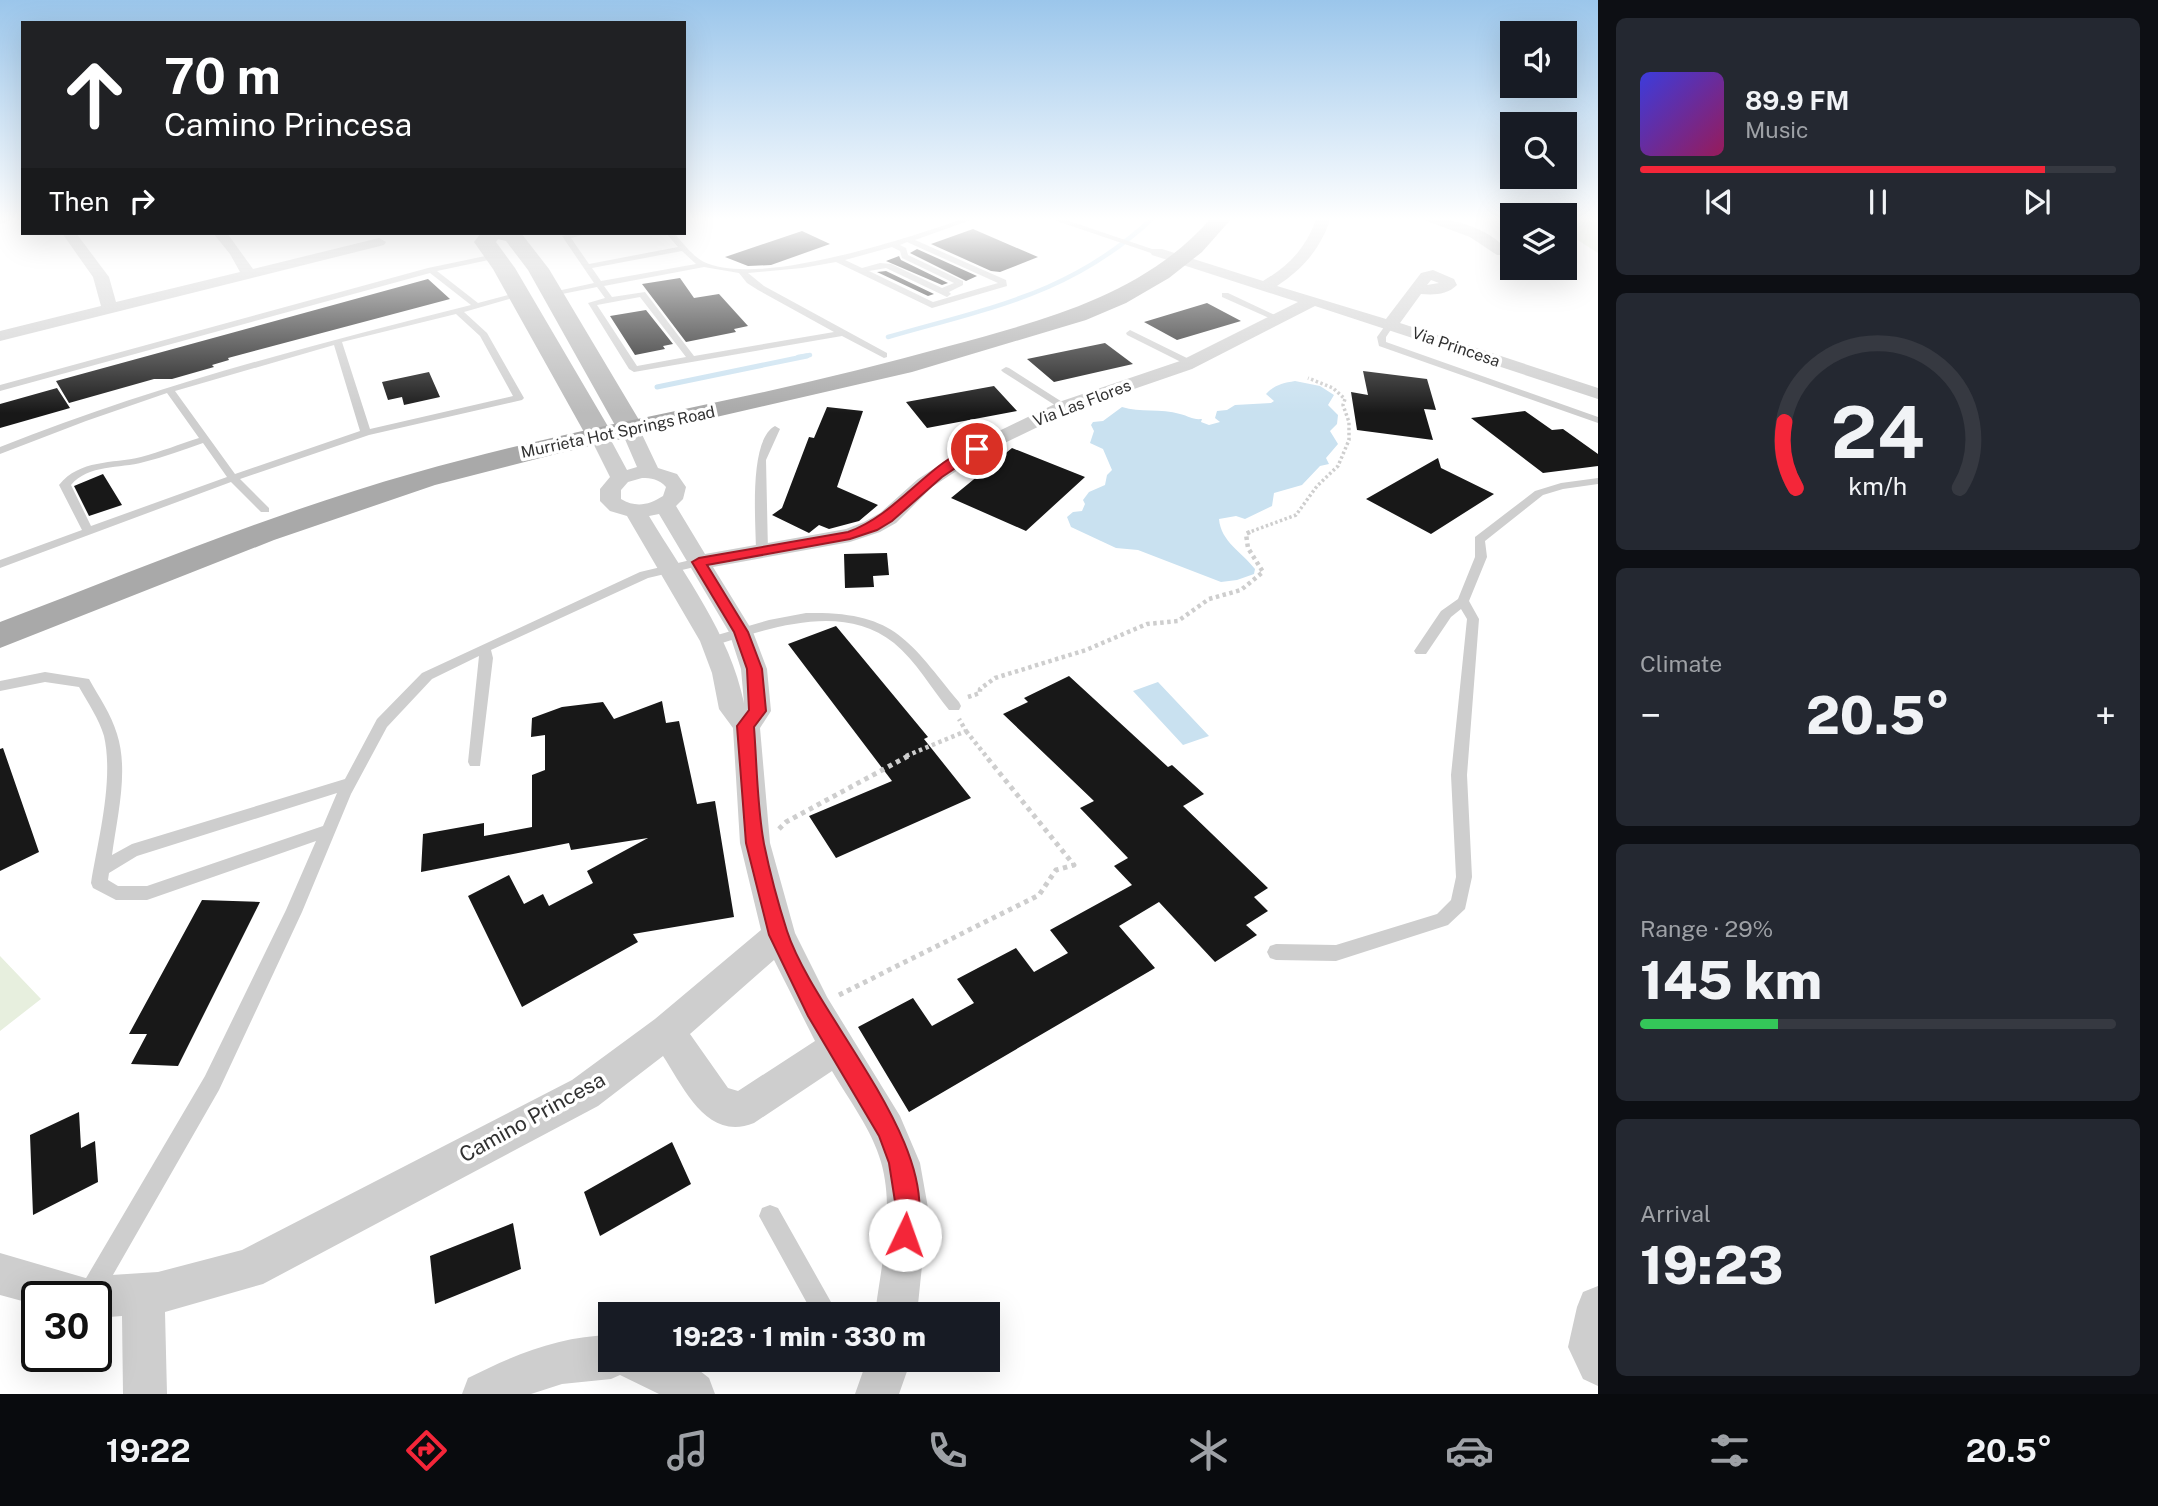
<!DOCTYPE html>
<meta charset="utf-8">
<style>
:root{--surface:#171b24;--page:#242831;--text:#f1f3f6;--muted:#9ea1a6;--line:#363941;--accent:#f42639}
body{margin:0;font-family:"Public Sans",sans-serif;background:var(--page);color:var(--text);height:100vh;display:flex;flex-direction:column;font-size:26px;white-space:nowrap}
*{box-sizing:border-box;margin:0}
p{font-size:23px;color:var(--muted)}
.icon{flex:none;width:38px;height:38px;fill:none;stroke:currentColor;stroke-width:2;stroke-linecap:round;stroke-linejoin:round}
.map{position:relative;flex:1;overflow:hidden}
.sheet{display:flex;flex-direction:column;gap:18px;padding:18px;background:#0d0f14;width:560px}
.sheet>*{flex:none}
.top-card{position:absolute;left:21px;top:21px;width:665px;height:214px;border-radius:0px;box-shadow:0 7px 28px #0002;background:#202124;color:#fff;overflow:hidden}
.fabs{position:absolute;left:1500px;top:21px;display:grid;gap:14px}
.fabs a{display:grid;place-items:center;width:77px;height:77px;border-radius:0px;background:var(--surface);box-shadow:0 7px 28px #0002;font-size:35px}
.speed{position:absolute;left:21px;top:1281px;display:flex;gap:14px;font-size:35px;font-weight:700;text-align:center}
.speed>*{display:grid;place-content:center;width:91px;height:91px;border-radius:50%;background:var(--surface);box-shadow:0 7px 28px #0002;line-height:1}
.speed .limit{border:4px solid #111;border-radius:10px;background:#fff;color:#111}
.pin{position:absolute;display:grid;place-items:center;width:60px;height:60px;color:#fff;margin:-30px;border:4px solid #fff;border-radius:50%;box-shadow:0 2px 7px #0007}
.me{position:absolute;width:77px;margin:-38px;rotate:3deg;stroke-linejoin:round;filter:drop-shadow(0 0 5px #0008)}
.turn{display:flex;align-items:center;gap:24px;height:147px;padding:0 28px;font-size:32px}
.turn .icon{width:91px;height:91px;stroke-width:2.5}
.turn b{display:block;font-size:49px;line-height:60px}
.then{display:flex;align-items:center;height:66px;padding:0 28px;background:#0003;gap:14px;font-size:26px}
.big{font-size:52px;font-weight:800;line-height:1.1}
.sheet .tile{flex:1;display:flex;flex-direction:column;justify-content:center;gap:10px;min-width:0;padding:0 24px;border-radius:10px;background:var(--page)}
.sheet .dial{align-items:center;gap:0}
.dial svg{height:182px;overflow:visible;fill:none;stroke:var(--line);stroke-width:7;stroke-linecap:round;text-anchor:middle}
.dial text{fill:var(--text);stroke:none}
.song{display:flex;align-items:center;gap:21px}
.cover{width:84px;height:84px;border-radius:10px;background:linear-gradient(135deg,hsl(240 70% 55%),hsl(330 70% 35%))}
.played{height:7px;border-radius:4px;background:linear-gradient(90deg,var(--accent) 85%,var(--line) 85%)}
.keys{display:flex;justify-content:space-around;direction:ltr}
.heat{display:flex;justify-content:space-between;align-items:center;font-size:38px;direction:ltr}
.charge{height:10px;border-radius:5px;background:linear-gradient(90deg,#34c759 29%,var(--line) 0)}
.trip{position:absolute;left:598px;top:1302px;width:402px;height:70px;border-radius:0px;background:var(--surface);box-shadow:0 7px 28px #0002;font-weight:800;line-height:70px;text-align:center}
.dock{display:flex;height:112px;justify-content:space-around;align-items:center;background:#090b0e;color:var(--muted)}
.dock .icon{width:49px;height:49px}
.dock .active{color:var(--accent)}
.dock b{font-size:32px;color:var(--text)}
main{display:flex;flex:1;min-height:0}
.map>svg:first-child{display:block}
.green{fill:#e7efde}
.water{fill:#c9e1f0}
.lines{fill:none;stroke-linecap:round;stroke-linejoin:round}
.stream-far1{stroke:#c9e1f0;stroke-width:4.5}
.stream{stroke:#c9e1f0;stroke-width:5}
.building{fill:#181818}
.path-far2{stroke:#cecece;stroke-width:3.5;stroke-dasharray:2.5 2.5;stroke-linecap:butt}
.path-far1{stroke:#cecece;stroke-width:4.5;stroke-dasharray:3.5 3.5;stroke-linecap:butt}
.path{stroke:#cecece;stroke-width:5;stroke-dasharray:4.5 4.5;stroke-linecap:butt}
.service{fill:#cecece;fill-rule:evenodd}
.minor{fill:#cecece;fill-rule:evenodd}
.secondary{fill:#bbb;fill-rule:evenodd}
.primary{fill:#a9a9a9;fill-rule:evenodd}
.route{fill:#f42639;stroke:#9f1925;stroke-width:2}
.labels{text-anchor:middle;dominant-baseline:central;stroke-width:7;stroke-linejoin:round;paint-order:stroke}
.far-street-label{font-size:16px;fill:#313131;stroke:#fff}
.near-street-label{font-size:21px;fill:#313131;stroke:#fff}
</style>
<main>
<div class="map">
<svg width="1598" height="1394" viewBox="0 0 1598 1394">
<rect width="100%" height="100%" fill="#fff"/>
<path class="green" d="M1565,217H1598V253L1565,232Z
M0,956L41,999L0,1031Z"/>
<path class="water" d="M1295,381L1320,386L1334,395L1328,405L1338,415L1337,424L1330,431L1338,444L1326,458L1329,464L1320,466L1302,485L1274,493L1272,506L1245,519L1236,516L1219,519C1221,542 1242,552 1255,569L1254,574L1237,580L1221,582L1138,550L1116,548L1071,527L1067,517L1073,512L1082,511L1085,504L1083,500L1089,492L1105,485L1107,475L1112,470L1103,449L1090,443L1094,431L1091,425L1093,422L1103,421L1122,407C1140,413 1161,408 1180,414C1189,416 1192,420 1202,419L1201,422L1209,425L1220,422L1215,418L1217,411L1227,410L1235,405L1271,403L1274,401L1266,394C1274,385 1283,383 1295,381Z
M1158,682L1209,736L1183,745L1133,691Z"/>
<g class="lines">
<path class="stream-far1" d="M888,337C992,307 1072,294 1154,217
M798,357L810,355"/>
<path class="stream" d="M657,387L807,356"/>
</g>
<path class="building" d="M973,229L1038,257L1000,272L991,271L931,244Z
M802,231L830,244L771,265L748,266L725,257Z
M917,249L977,276L966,281L910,253Z
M899,256L901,260L948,283L942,285L886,261Z
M886,271L934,294L928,296L877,272Z
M680,278L694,298L719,294L748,326L734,329L736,332L686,342L642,284Z
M428,279L450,299L228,358L229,360L212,365L214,367L172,379H154L69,403L56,381Z
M1207,303L1241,321L1177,340L1144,322Z
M646,310L673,344L663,346L665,349L635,355L610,316Z
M1105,343L1133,364L1054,382L1027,359Z
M1363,371L1427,379L1436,410L1424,409L1433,440L1357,430L1351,392L1368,395Z
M429,372L440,397L404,405L402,397L388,400L382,382Z
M994,386L1017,411L927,428L906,402Z
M57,388L70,408L0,428V404Z
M827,407L863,411L837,487L878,505L859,521L829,529L819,525L809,533L772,515L782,508L809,437L814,438Z
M1525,411L1552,430L1563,429L1598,454V466L1543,473L1471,418Z
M1012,448L1085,477L1026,531L951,498Z
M1438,458L1441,468L1494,494L1431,534L1366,499Z
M103,474L122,505L89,516L74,486Z
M887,553L889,575L873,576L874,587L845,588L844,554Z
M836,626L928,737L924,739L971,798L836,858L809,816L892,781L788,644Z
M1069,676L1168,767L1172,765L1204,794L1183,806L1268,888L1254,897L1268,911L1246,925L1257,935L1215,962L1159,902L1119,926L1155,968L909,1112L858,1027L913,998L932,1026L974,1003L957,979L1016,948L1034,972L1068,953L1050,930L1132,885L1114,866L1128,858L1080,808L1094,801L1003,714L1028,702L1024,698Z
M662,701L666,723L679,721L697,804L715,801L734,917L633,934L638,942L522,1007L468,896L509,875L524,904L543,894L549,906L593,883L587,871L648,838L571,850L569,843L421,872L423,834L484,823V836L532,827V775L545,770V735L531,737L532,718L562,707L603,702L614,719Z
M3,748L39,852L0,871V749Z
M202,900L260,902L178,1066L131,1064L147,1034H129Z
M79,1112L81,1148L95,1141L98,1182L33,1215L30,1135Z
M672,1142L691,1184L600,1236L584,1192Z
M513,1223L521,1269L435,1304L430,1256Z"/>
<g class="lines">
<path class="path-far2" d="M1247,533L1296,515L1317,486L1338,466L1349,440V422L1343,405L1345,399L1333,388L1308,378"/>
<path class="path-far1" d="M968,697L980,693V689L995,678L1086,650L1147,624L1178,621L1209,599L1241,590L1263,572L1248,548L1246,534L1250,532
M966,731L986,756
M906,756L966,731L959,719"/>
<path class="path" d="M779,829L786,822L910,755
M839,995L1039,895L1056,870L1074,865L985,755"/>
<path class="service" d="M968,217H979L915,240L1006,280L1007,286L932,308L836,262L802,268L748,273L764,286L887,353V357L884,358L842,336L634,372L629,369L588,303L605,298L597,287L552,296L548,293L594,283L562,236L573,233H590L571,238L589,264L678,247L666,233H674C683,243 691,255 704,262C759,288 912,237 968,217ZM907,242L998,283L933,302L869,271L886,268L947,297L951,294L949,292L963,285V281L908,255L906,248L900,245ZM892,247L900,251L902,258L954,283L942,288L891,264L880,263L862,268L845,260ZM682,251L696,264L601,281L592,268ZM704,267L739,273L747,283L758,290L834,332L694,356L645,292L612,297L604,286ZM640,297L686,357L637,366L597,305Z
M1045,217H1057L1161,252L1154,254Z
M495,254H498V258L437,271L478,303L519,292L523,295L464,312L487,333L524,398L522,400L369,435L240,479L269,508V512H261L231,482L0,568V560L82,530L59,485C80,459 112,464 141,457C160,452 180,444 199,438L167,393L86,421L0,454V447C153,386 312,345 471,305L430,273L0,391V385L428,268ZM456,314L480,336L513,396L370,429L342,342ZM334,345L360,431L235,474L175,391ZM203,443L227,477L91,526L71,485C89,464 119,469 144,462C164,457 183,450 203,443Z
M1222,293H1228L1283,319L1276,321L1222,297Z
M1387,323L1394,325L1386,337V342L1598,417V423L1379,346L1377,337Z
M1130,330L1193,361L1195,363L1187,365L1127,335L1126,333Z
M1006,367L1009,368L1070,407L1061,409L1003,372L1001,370Z
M775,426L780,429L766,460L768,552L762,556L756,552C756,524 748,440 775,426Z
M1598,478V484L1563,489L1543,495L1485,541L1487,557L1469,601L1479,619L1467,775L1472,877L1465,909L1448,925L1336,961L1276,960L1270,958L1267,952L1270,946L1276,944L1336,945L1437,914L1451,900L1456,877L1451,775L1467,619L1461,609L1451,617L1426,654H1416L1414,651L1441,611L1458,599L1475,557V537L1535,491L1561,483Z
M699,558L703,559L705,562L703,565L648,578L491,650L493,658L480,766H470L468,762L479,656L432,679L387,727L351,794L302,912L219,1090L98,1301L96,1302V1297H80L79,1293L82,1285L205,1076L286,910L316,841L147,900H116L93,888L91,883C98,840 114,780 104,736C99,719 88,703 79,687L45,682L0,691V681L45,672L89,679C99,697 111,714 117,734C129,771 117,817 112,855L132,844L345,779L377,719L422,673L640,572ZM337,793L323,826L147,886H118L108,880L109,873L137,856Z
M806,613C895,611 908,640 959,702L961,706L959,710H949C931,688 916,661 894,643C842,601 768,629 712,646L705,641L707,638L769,620Z
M770,1205L778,1208L831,1302L850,1306L853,1314H813L759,1216L762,1208Z"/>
<path class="minor" d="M0,217H20L0,224Z
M1317,217H1331C1321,248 1304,268 1277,286L1386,319L1421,273L1433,270L1454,279L1457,285C1447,295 1434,295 1421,294L1400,323L1598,388V399L1315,306L1192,369L1073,410L984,453L932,487L896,523L880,532L850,542L713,567L753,632L767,669L771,711L760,728L770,843L795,933L827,997L900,1116L920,1163L928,1208L917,1314H875C881,1265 895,1211 881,1162C872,1130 849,1100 832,1071L754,1123C707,1142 684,1088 663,1056L598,1106L263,1284L165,1312L167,1394H123L122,1316L96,1318V1297H37V1305L0,1295V1253L89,1279L96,1276L158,1272L242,1250L572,1080L655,1019L761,930L740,843L733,728L719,709L712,673L700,641L627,516L610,511L600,501V489L610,477L589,435L592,431H606L627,470L637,467L621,430L631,424L638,426L658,468L677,474L686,487L683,499L676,506L705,554L846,529L864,522L880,513L918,479L970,445L1059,402L1180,361L1298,302L1152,255L1150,252L1152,249H1162L1263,281C1290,265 1306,248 1317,217ZM1431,280L1439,283L1427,285ZM642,478C651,478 659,479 666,487L663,496C649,505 636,508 621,499V490L628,482ZM659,514L729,632L741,669L744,703C730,634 685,576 649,516ZM774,960L815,1041L738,1091L728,1088L690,1034Z
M1416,217C1448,217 1488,226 1509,252L1507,255H1497L1470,237Z
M62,233H76L109,277L116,302L240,272L230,254L213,233H227L253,269L379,238L386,242L384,245L0,341V331L101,306L93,277Z
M1598,1286V1386L1583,1379L1568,1347L1577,1307L1583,1292Z
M611,1335V1360H686L709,1378L715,1394H659L620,1375L611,1379L562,1384L531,1394H462L468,1378C513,1355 560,1336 611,1335Z
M867,1360H911L899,1394H855Z"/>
<path class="secondary" d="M481,233H521L549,269L645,430L641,436L631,438L621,436L528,270L506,241L498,239L496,242L515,268L613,435L609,441L599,444L589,441L493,269L474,242Z"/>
<path class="primary" d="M1212,217H1233L1202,252L1169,278L1126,303L1086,320L912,372L560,453L435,485L274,540L0,648V622C137,570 272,513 414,473C515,444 619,423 722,401C798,385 874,367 949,346C1044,320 1145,295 1212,217Z"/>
</g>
<linearGradient id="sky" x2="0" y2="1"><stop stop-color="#9bc6eb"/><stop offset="0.53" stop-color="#fff"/><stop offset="1" stop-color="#fff" stop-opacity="0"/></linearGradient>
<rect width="1598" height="413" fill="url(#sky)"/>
<path class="route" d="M977,445L981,446V451L942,477L892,521L877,530L850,539L707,565L748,632L762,669L766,711L754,727C757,766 757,806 764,844C770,873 778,903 787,931C815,1017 951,1152 913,1243L905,1247L896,1243L893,1235L896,1208L889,1163L879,1136L808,1016L769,935L746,843L737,726L749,710L747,669L734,632L692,562L699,558L848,532C900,513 928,461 977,445Z"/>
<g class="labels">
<g class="far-street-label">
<text transform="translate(1456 347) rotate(19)">Via Princesa</text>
<text transform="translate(1082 403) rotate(-21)">Via Las Flores</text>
<text transform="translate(618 432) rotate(-12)">Murrieta Hot Springs Road</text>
</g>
<g class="near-street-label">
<text transform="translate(532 1117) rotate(-29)">Camino Princesa</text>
</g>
</g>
</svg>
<div class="fabs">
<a><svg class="icon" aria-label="sound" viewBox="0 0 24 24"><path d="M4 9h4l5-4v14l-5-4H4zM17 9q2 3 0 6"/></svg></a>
<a><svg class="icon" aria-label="search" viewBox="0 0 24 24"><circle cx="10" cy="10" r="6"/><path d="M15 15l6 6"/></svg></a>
<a><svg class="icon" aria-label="layers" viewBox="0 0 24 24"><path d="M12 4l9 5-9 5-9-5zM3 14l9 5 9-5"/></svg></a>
</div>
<div class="speed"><div class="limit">30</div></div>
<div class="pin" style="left:977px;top:449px;background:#d93025"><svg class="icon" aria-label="arrive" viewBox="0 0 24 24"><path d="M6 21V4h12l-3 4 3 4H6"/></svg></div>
<svg class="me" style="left:905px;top:1235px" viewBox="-20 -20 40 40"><circle r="19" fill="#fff"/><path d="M0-13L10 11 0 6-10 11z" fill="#f42639"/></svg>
<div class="trip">19:23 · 1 min · 330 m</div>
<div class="top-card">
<div class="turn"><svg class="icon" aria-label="ahead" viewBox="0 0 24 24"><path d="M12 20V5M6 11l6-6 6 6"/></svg><div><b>70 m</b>Camino Princesa</div></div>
<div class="then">Then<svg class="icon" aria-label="right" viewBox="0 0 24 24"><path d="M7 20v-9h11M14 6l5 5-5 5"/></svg></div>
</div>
</div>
<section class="sheet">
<div class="tile">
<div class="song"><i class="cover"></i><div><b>89.9 FM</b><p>Music</p></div></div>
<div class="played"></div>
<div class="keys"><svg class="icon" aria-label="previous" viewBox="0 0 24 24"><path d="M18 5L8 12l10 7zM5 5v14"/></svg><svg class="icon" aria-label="pause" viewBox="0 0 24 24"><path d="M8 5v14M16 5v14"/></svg><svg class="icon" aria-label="next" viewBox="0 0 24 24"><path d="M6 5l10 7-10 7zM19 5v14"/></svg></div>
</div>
<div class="tile dial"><svg viewBox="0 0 100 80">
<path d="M14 69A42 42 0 1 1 86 69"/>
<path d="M14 69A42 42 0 0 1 9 40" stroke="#f42639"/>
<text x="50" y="56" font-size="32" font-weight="700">24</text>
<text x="50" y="72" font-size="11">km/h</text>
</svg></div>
<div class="tile"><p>Climate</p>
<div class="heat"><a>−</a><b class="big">20.5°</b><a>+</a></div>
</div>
<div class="tile"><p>Range · 29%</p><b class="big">145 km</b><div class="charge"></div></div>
<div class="tile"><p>Arrival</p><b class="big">19:23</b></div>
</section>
</main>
<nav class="dock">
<b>19:22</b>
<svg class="icon active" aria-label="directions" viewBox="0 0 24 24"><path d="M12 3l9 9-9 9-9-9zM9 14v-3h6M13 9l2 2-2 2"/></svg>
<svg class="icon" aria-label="music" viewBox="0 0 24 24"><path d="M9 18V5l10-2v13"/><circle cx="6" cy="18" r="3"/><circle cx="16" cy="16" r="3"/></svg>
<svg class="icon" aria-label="phone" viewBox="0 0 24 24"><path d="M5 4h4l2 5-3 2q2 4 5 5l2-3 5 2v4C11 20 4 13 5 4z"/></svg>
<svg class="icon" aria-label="climate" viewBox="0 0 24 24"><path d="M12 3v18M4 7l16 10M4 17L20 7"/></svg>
<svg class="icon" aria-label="car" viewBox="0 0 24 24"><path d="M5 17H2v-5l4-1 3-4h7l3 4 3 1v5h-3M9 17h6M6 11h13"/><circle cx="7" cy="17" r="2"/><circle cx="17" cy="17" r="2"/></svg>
<svg class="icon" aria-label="filters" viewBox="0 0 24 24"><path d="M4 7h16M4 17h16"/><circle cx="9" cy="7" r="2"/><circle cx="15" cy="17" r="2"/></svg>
<b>20.5°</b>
</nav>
